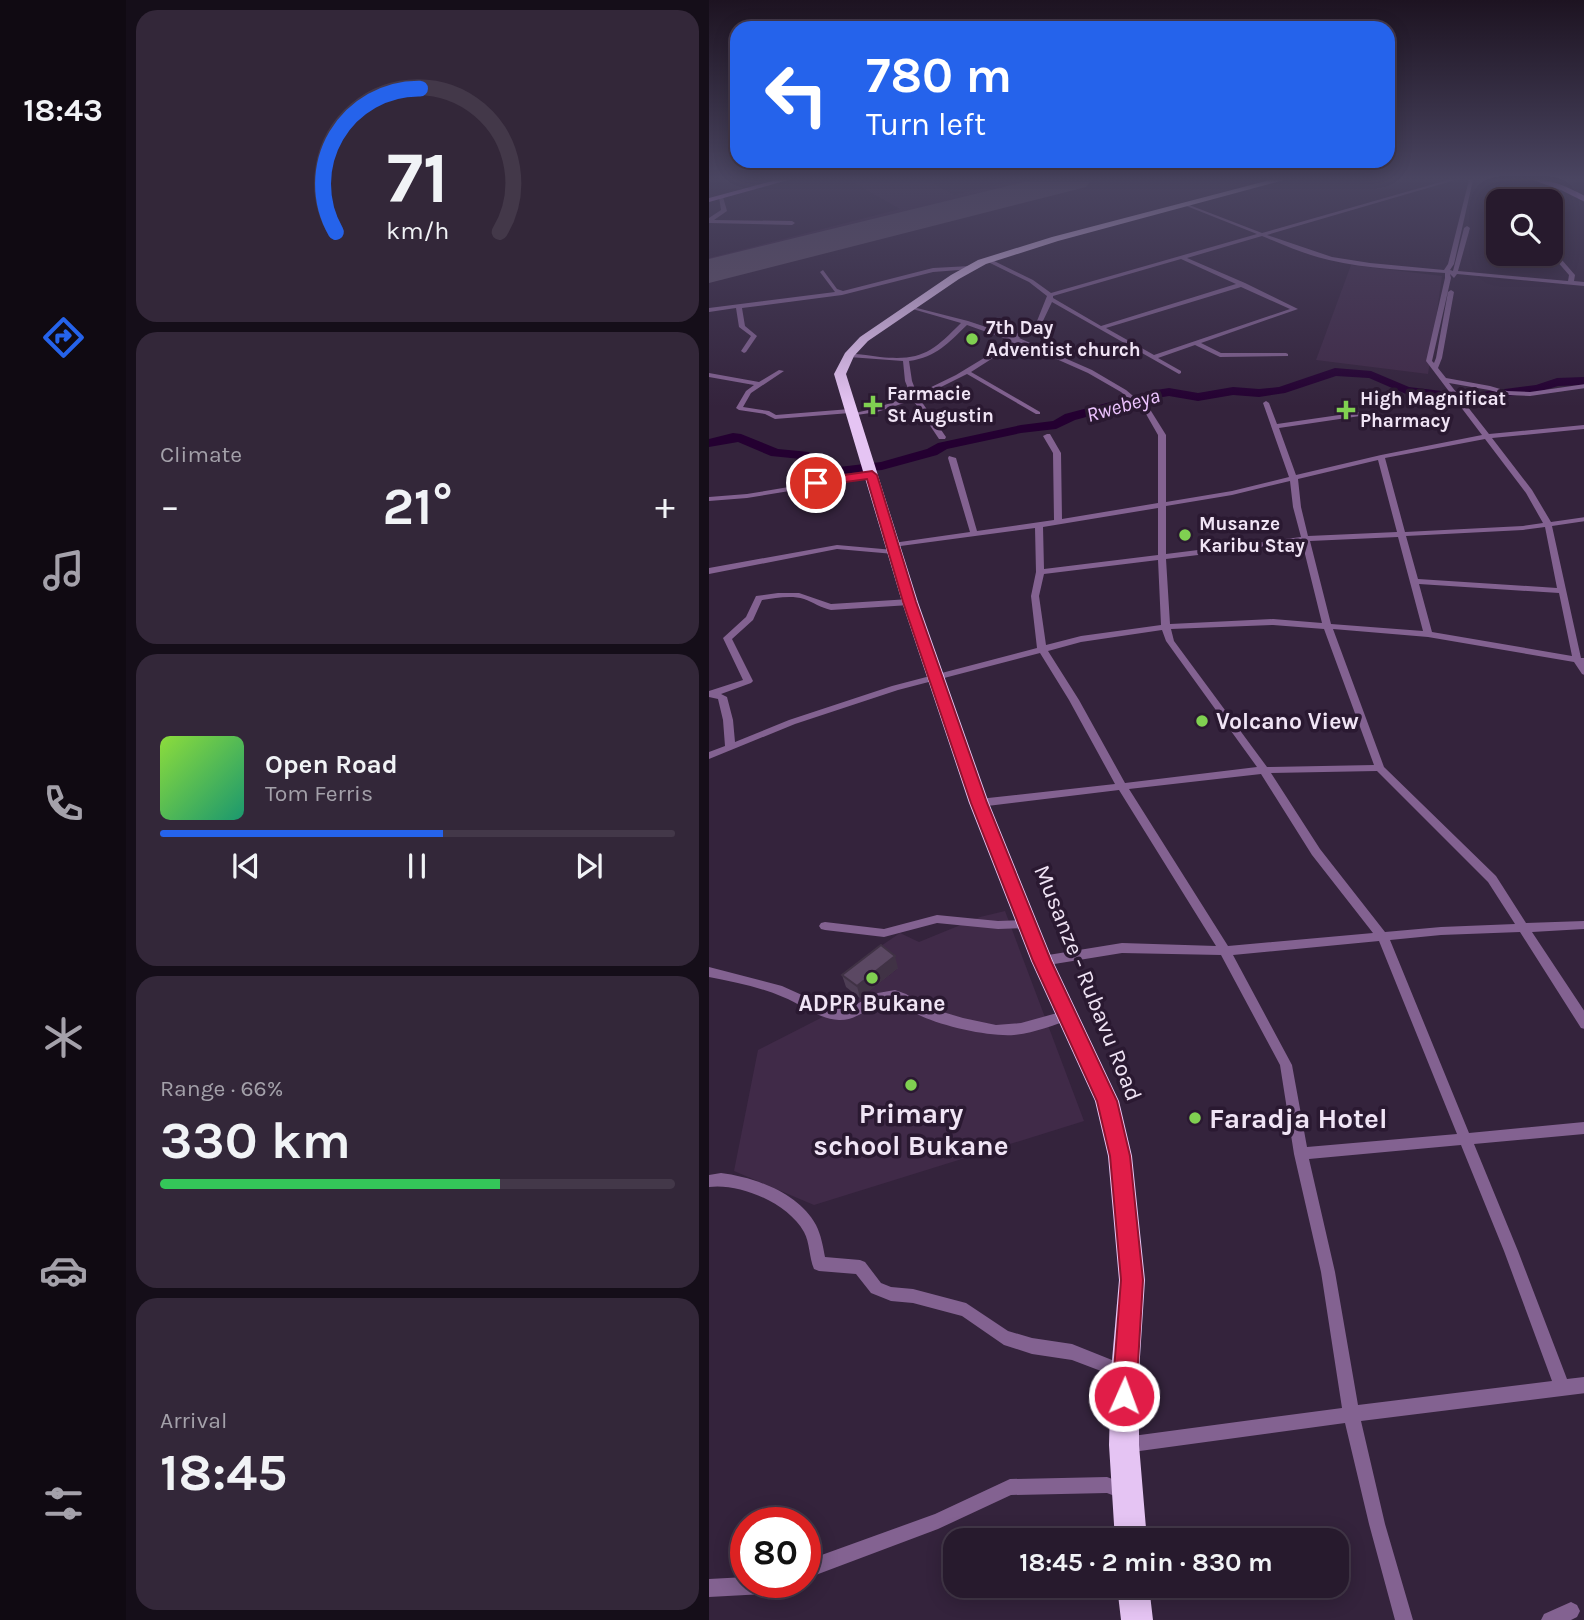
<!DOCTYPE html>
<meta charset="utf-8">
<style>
:root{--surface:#271a2d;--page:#332739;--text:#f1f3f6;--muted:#a4a1aa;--line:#433849;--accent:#2563eb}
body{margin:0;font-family:Karla,sans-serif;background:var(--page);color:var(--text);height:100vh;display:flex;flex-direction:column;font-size:26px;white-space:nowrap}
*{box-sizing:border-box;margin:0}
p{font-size:23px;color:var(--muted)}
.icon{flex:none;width:38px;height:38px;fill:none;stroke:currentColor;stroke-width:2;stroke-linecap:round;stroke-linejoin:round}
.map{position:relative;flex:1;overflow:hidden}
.details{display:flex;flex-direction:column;gap:10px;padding:10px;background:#150e19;width:583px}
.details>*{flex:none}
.banner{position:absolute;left:21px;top:21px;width:665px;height:147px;border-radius:21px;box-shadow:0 4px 18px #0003,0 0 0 2px var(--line);background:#2563eb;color:#fff;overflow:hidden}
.fabs{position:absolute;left:777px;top:189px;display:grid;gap:14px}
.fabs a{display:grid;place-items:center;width:77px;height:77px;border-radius:14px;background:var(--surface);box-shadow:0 4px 18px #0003,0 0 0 2px var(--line);font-size:35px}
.speed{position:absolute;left:21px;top:1507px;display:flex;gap:14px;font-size:35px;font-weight:700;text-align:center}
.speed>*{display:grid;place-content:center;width:91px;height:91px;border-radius:50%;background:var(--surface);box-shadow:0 4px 18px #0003,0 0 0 2px var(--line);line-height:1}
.speed .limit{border:10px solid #d22;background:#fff;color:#111}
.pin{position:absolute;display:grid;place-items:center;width:60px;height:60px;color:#fff;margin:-30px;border:4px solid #fff;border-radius:50%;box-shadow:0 2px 7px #0007}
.me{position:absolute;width:77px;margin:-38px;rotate:2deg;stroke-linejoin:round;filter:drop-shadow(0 0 5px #0008)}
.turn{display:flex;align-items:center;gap:24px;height:147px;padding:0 21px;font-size:32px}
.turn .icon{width:91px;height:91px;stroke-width:2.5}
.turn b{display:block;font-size:49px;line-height:60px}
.big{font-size:52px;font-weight:700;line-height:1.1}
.details .tile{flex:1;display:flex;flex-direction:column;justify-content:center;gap:10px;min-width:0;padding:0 24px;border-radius:21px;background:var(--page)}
.details .dial{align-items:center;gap:0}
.dial svg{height:182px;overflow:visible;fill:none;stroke:var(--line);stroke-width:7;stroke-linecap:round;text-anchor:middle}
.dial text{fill:var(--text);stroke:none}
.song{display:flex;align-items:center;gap:21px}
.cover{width:84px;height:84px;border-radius:10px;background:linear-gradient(135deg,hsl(90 70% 55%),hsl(160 70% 35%))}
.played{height:7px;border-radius:4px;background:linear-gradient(90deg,var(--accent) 55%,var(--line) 55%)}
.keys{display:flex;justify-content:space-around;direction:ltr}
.heat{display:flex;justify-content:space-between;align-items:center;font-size:38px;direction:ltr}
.charge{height:10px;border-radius:5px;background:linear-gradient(90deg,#34c759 66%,var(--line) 0)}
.trip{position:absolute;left:234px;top:1528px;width:406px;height:70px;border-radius:21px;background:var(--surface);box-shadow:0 4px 18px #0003,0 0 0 2px var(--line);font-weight:700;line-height:70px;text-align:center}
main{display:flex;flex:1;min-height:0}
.dock{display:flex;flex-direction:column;width:126px;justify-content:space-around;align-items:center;background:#100a12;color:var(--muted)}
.dock .icon{width:49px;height:49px}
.dock .active{color:var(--accent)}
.dock b{font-size:32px;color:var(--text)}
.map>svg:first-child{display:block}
.built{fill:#402a48}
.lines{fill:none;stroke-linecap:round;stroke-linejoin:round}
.river{fill:#240031;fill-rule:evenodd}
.runway{fill:#605168;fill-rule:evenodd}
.street{fill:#836291;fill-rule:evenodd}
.primary{fill:#dc95f9;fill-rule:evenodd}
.highway{fill:#e5c4f3;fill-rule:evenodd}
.wall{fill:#4e3e55}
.shaded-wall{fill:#403245}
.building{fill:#5b4863;stroke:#403245;stroke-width:2}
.route{fill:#e11d48;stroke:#92132f;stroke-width:2}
.poi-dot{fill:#80d051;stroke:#2a1931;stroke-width:2.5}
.labels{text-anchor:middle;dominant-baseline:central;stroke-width:7;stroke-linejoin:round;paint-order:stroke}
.far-poi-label{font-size:19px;font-weight:bold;fill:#f0e4f5;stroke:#2a1931;text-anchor:start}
.far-water-label{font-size:21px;font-style:italic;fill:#edc4ff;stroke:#2a1931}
.poi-label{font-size:23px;font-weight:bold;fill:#f0e4f5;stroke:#2a1931;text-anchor:start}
.street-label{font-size:23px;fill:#f0e4f5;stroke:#2a1931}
.near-poi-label{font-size:28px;font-weight:bold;fill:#f0e4f5;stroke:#2a1931}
</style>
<main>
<nav class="dock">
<b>18:43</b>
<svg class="icon active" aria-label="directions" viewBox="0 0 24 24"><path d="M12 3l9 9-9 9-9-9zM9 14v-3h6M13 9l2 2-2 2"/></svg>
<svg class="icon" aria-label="music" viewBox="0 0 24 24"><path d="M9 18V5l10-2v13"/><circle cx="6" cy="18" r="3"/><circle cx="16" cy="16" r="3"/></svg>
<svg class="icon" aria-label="phone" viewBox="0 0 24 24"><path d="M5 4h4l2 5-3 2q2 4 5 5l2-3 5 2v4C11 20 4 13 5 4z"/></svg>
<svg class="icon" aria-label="climate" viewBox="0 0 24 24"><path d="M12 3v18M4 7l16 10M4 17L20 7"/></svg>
<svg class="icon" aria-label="car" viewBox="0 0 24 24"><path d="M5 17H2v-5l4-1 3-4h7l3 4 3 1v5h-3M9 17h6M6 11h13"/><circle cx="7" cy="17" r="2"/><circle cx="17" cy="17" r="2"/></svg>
<svg class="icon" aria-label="filters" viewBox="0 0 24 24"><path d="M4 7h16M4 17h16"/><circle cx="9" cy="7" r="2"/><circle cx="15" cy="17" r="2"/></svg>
</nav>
<section class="details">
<div class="tile dial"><svg viewBox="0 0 100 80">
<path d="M14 69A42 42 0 1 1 86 69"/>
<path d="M14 69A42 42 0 0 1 51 6" stroke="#2563eb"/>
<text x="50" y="56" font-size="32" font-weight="700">71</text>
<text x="50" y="72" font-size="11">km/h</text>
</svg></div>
<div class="tile"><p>Climate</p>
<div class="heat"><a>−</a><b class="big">21°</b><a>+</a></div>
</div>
<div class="tile">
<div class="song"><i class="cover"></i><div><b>Open Road</b><p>Tom Ferris</p></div></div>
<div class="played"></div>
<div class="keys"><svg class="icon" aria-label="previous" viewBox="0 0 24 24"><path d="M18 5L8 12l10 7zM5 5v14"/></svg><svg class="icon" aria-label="pause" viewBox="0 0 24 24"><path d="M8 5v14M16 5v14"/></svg><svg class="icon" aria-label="next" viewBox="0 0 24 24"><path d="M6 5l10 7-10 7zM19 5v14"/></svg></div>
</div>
<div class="tile"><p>Range · 66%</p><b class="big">330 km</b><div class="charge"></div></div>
<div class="tile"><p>Arrival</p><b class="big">18:45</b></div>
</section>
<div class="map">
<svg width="876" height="1620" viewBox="0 0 876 1620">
<rect width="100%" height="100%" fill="#34233c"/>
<path class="built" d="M140,180H218L245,195L310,180H385L0,281V258L191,209Z
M642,265L733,276L719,374L607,360Z
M296,911L375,1121L105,1205L25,1171L49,1050L151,998L188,969L169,948L191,933L210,942L271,917Z"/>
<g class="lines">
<path class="river" d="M626,368L662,371L700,387L757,394L827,385L848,378L876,377V385L849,386L829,392L757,402L697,394L660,378L627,376L576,393L550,397L524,395L489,401L460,396L448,398L366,420L347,429L312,433L238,449L228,455L173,470L121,475L92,459L62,456L29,442L0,447V439L24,433L32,434L69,449L100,452L124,467H130L172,462L218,449L229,443L312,425L344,421L356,414L447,390L460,388L489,393L524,387L550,389L570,387Z"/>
<path class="runway" d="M323,180H382L377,187L0,283V259Z"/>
<path class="street" d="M739,180H746L558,235L623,257L661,263L735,270L739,264L760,180H764L745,264L741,270L744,271L755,228L758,226L761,228L749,271L859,281L860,275L847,260L848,242L851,240L854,242L853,260L866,275L865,281L876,282V286L748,274L745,278L741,274L742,278L723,361L725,363L727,358L739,292L742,290L745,292L733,358L729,368L737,378L781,386L798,391L821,392L876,384V388L821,396L798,395L780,390L740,383L780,434L876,425V429L783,438L823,490L842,522L876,517V521L843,526L872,658H876V675L873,674L865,662L719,637L624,629L675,767L787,876L817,923L876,921V929L823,932L876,1012V1029L872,1028L811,932L732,935L681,940L760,1133L876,1122V1134L765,1144L809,1251L858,1379L876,1377V1393L652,1421L676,1524L704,1620H686L660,1524L636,1423L416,1453L410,1451L408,1445L410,1439L416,1437L633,1408L612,1272L585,1154L571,1065L512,955L413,953L333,966L329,964L327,961L329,958L333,956L413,943L507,946L410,790L270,807L265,803L270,799L406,784L360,700L331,653L189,690L86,724L0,759V752L16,746L14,720L9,699L0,697V691L34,680L14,638L37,617L47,596L69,593H90L122,604L201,599L205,602L201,605L122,610C112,608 104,602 95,599C82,595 67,598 53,600L44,620L23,639L44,681L42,683L12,694L18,697L24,720L26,742L80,720L183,686L328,648L322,596L327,572L326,528L184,547L180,545L184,543L261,532L239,458L240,456L247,458L268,531L345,520L344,453L334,436L338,434H341L352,453L353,519L449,503V435L437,414L412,392L379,373L309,342L262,372L331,412V414H327L258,374L210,398L237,437L236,439H230L204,400L168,412L141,416V414L164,409L202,396L196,381L194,361L140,357L138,356V354C149,353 160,356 171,357C213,361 223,352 252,323L200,308V306L259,321L304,336L328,321L338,296L320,282L277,261V259H281L324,280L342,293L548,234L475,205V203L553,233ZM553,236C575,245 597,255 620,260C658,269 698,270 736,273V278L717,361L773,435L672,455L587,475L570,428L651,416L654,414L651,412L568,424L560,403L557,401L554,403L580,477L523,491L457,502V435L442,411L417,390L383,370L310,338L333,323L343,302L470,374L472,373V371L449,358L486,345L511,357L579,356V354L577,353H512L492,343L589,309L536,283L478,258ZM472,259L527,284L392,326L344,298V296ZM532,287L581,309L445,355L397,328ZM258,325L303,341L247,375L208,394L203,381L200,361C228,357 239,343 258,325ZM776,439L817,493L834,523L814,526L696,532L676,458ZM669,460L688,532L599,536L592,507L589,479ZM581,481L584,507L592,537L457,554V506L523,495ZM449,508V555L335,569L334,527ZM836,527L848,588L709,579L697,536L814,530ZM689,537L714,631L622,624L601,541ZM593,542L613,623L564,619L461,624L457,559ZM449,560L452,625L372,636L337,645L330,596L335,574ZM710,584L850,593L863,656L723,632ZM564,625L615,629L665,765L558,767L465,641L462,629ZM453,630L457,641L548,767L416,783L370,700L339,651L372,642ZM668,771L779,882L806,924L732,927L676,932L611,849L562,773ZM552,774L603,855L664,933L519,946L420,789ZM670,941L748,1134L598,1147L583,1065L524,955ZM752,1145L795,1251L843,1381L649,1405L626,1272L600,1159Z
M12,196L14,197L18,211L5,220L83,221L86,223L83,225L0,223V218L12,210L10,197Z
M261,266L263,267V269L224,272L133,295L33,308L36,326L48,336L37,352L35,353L32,351L42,336L30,327L27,308L0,312V308L126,292L111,272L114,270L128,289L134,291L224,268Z
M70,370L75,371L42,393L34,407L60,411L67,415L141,409L144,411L141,413L66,419L56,414L30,410L27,408L37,391L45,385L0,377V373L50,382Z
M163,473H166V477L38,498L0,501V497L38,494Z
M128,545L185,550L189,552L185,554L128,549L0,574V568Z
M228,915L289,921L319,920L323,921L325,924L323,927L319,928L289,929L228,923L175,937L116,930L112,929L110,926L112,923L116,922L175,929Z
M0,967L73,986L124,1009H138L169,993L186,990L197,994L217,1007L254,1018L287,1025L312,1023L359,1010L363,1011L365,1015L363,1019C345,1025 325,1033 305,1035C279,1037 227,1025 204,1012C197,1009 192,1004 186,1000C165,1000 151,1021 130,1020C109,1019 92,1004 74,997C51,987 25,982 0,977Z
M12,1173C45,1177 90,1193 107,1225C112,1235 114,1246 116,1257L151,1260L156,1262L172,1283L182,1287L204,1289L257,1303L299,1331L323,1338L363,1344L418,1366L421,1371L418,1376L413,1379L363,1360L323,1354L295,1345L253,1316L204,1303L182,1301L162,1293L147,1274L110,1271L105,1269C100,1257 101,1243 95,1232C79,1203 31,1183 0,1187V1175Z
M398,1477L422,1486L424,1492L422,1498L416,1500L398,1493L302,1495L229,1529L96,1579V1561L226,1514L301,1479Z
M37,1577V1582H74L71,1588L56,1594L0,1597V1579Z
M862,1602L868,1605L871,1611L868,1617L862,1620H832L835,1614Z"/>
<path class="primary" d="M67,180H79L0,202V198Z
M824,180C843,179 859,187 876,196V202L852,190Z"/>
<path class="highway" d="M561,180H575L349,241L277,264L250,279L159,341L145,356L137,374L209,602L280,803L344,961L410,1101L423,1156L436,1280L430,1372V1445L438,1540H406L400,1445L402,1372L410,1280L399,1156L386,1101L322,961L260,803L193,602L125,374L136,353L151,337L242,275L269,260L343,237Z
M408,1586H440L444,1620H412Z"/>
</g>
<path class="wall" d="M189,968L151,998L137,987L133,975Z"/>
<path class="shaded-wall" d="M186,956L189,968L151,998L148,986Z"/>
<path class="building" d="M172,945L186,956L148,986L133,975Z"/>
<linearGradient id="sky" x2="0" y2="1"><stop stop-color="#1d1321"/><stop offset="0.44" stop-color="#4a4561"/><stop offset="1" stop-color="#4a4561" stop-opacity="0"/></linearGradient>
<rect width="876" height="407" fill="url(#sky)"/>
<path class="route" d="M163,471L168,475L207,602L278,803L342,961L408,1101L421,1156L434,1280L427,1396L424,1405L415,1408L407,1405L403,1396L412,1280L401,1156L388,1101L324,961L262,803L194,602L158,479L107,486L101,483L107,479Z"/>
<g class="poi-dot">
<circle cx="263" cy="339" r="7"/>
<path d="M160.5 394.5h7v7h7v7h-7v7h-7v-7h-7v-7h7z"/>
<path d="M633.5 399.5h7v7h7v7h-7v7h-7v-7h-7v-7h7z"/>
<circle cx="476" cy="535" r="7"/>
<circle cx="493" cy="721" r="7"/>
<circle cx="163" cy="978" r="7"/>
<circle cx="202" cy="1085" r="7"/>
<circle cx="486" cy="1118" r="7"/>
</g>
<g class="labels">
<g class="far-poi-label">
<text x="277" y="328">7th Day<tspan x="277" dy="22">Adventist church</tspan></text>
<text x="178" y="394">Farmacie<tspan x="178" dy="22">St Augustin</tspan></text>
<text x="651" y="399">High Magnificat<tspan x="651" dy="22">Pharmacy</tspan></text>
<text x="490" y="524">Musanze<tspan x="490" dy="22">Karibu Stay</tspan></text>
</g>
<g class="far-water-label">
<text transform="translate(414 405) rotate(-16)">Rwebeya</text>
</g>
<g class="poi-label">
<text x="507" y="721">Volcano View</text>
<text x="163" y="1003" text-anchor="middle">ADPR Bukane</text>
</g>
<g class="street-label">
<text transform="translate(379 983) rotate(68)">Musanze - Rubavu Road</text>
</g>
<g class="near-poi-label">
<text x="202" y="1113">Primary<tspan x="202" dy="32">school Bukane</tspan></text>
<text x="500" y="1118" text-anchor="start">Faradja Hotel</text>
</g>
</g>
</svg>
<div class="fabs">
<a><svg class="icon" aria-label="search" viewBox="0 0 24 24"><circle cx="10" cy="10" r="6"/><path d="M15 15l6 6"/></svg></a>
</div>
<div class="speed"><div class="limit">80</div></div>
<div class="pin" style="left:107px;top:483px;background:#d93025"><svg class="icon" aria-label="arrive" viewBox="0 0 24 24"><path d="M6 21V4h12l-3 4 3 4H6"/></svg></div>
<svg class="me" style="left:415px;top:1396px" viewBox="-20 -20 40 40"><circle r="17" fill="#e11d48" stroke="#fff" stroke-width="3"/><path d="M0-11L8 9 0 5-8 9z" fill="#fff"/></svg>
<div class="trip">18:45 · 2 min · 830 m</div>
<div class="banner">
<div class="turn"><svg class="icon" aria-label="left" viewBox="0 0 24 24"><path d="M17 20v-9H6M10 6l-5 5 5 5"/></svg><div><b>780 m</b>Turn left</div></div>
</div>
</div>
</main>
